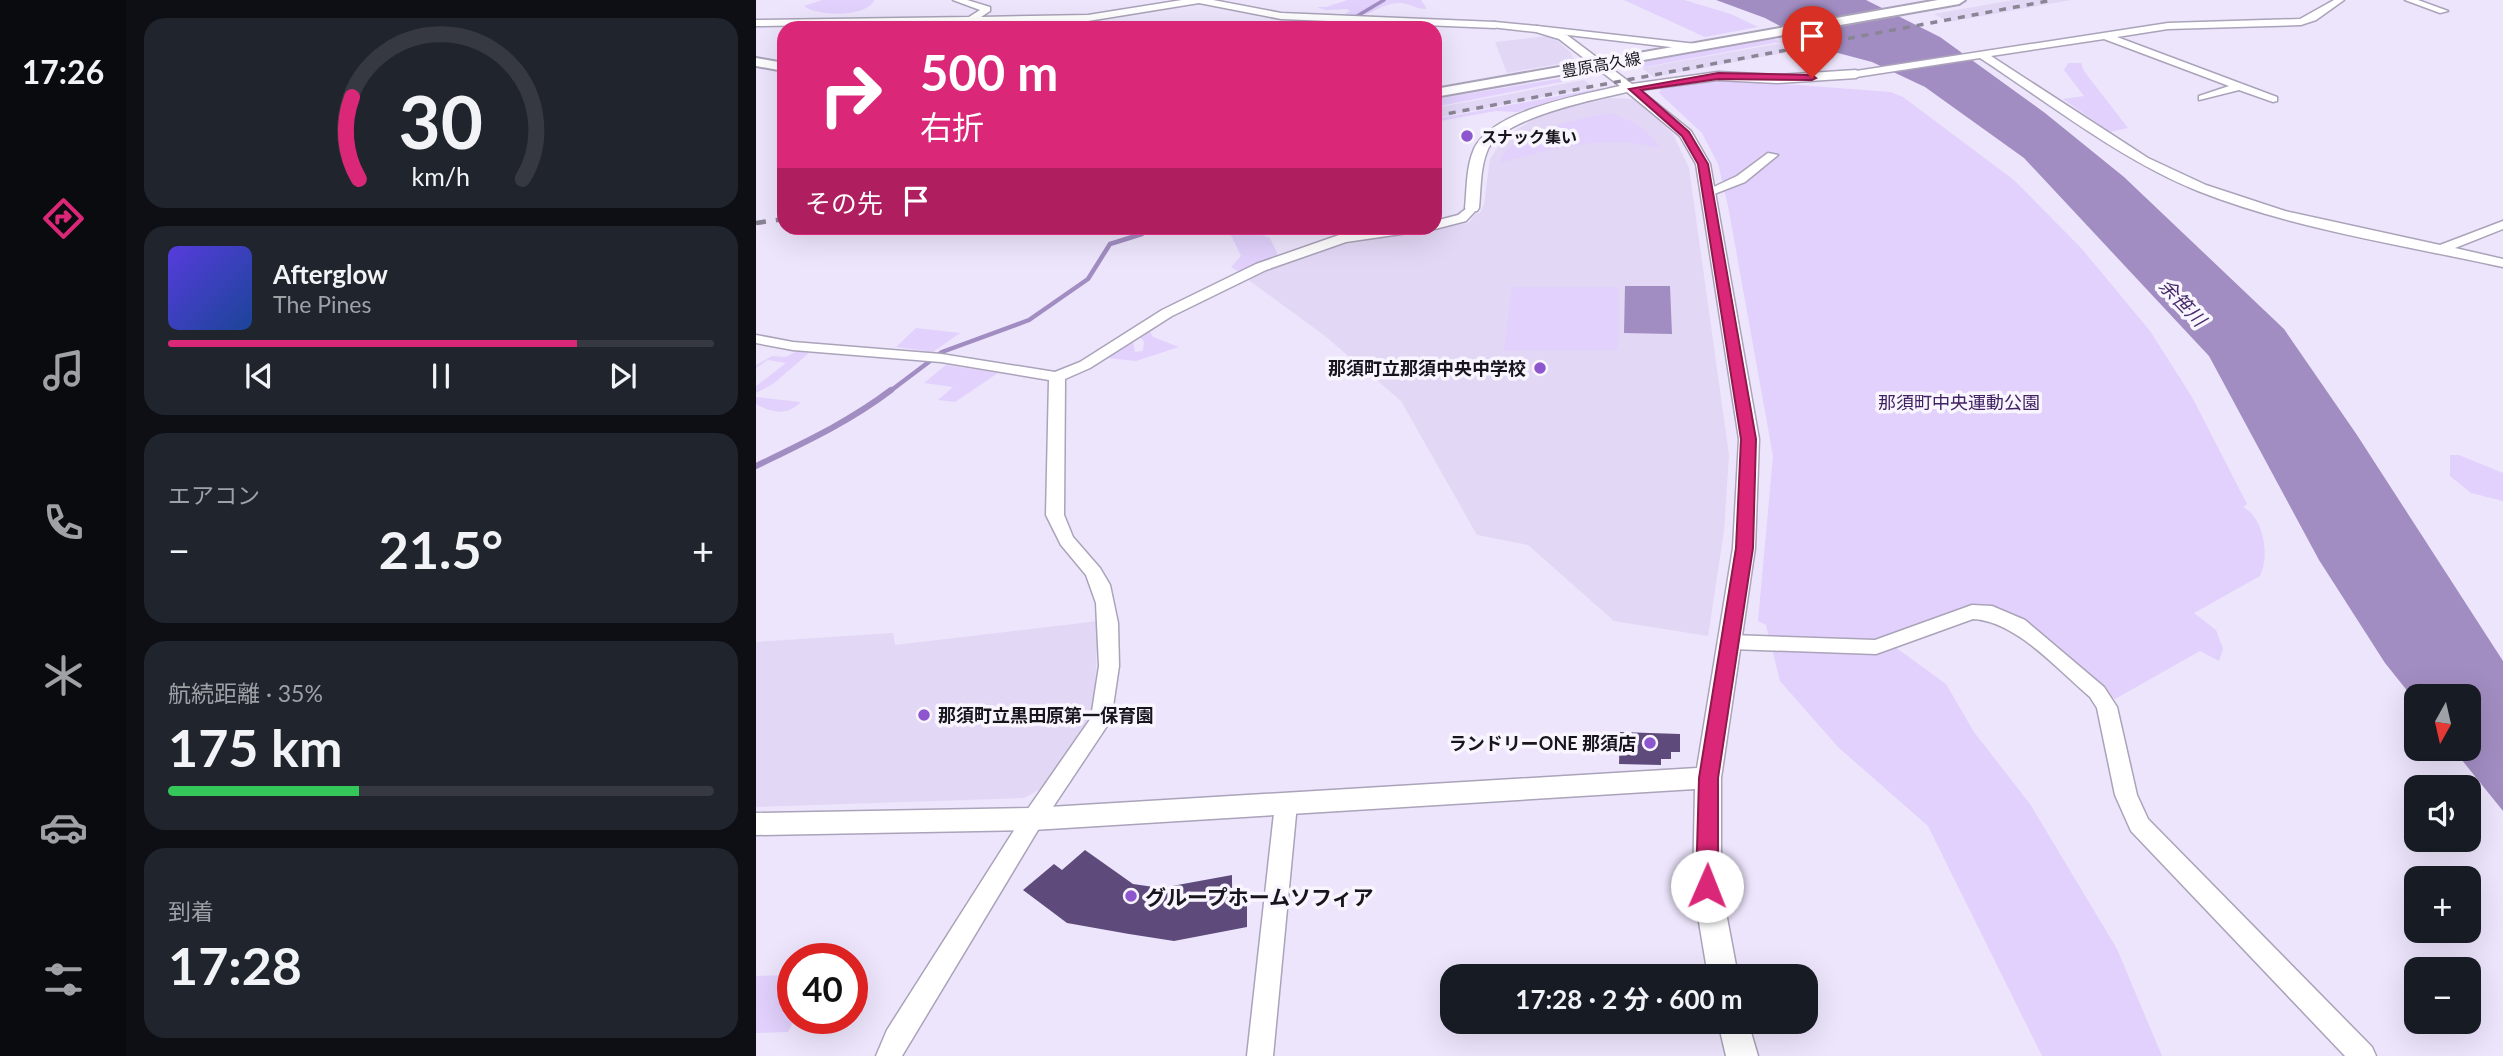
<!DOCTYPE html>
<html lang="ja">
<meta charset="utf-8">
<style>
:root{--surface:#171b24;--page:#20242c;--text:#f1f3f6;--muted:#9ea1a6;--line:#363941;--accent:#db2777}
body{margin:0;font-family:Lato,"Noto Sans JP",sans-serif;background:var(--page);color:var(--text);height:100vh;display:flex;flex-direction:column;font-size:26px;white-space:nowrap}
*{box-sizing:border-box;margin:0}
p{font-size:23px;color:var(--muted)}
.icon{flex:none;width:38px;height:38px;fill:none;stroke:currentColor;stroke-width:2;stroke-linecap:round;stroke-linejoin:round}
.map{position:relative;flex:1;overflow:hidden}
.drawer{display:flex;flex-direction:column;gap:18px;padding:18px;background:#0d0f14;width:630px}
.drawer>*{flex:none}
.banner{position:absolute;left:21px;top:21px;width:665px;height:214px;border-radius:21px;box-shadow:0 7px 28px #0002;background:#db2777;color:#fff;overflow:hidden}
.needle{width:46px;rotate:188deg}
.buttons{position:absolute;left:1648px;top:684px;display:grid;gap:14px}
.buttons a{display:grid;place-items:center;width:77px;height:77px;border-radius:14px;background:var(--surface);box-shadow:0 7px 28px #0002;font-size:35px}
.speed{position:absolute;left:21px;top:943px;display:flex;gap:14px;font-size:35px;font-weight:700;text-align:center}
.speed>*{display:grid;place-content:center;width:91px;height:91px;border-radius:50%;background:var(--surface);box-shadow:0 7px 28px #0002;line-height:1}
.speed .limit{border:10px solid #d22;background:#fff;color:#111}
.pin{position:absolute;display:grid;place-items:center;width:60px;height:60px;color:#fff;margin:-72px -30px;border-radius:50% 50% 50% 0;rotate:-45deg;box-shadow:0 0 7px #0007}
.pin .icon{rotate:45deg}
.me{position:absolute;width:77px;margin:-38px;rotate:1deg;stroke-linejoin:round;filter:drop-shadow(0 0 5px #0008)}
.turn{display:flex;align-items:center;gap:24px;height:147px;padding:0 28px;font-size:32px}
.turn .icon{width:91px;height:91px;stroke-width:2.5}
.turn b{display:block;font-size:49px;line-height:60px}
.then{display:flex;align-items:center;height:66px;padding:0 28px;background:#0003;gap:14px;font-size:26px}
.big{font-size:52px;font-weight:700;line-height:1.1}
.drawer .tile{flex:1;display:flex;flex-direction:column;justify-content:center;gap:10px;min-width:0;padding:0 24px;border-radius:21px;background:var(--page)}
.drawer .dial{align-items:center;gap:0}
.dial svg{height:182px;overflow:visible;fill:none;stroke:var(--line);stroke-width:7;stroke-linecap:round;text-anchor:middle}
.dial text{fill:var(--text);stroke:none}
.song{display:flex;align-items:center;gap:21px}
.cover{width:84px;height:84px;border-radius:10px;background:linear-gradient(135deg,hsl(250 70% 55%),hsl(220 70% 35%))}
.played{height:7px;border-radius:4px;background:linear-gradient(90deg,var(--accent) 75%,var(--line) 75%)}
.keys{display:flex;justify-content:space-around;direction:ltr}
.heat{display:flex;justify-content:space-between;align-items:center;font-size:38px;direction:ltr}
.charge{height:10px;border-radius:5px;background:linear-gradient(90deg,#34c759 35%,var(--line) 0)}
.trip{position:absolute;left:684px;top:964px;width:378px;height:70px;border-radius:21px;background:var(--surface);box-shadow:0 7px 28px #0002;font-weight:700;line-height:70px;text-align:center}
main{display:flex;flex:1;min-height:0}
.menu{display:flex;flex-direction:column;width:126px;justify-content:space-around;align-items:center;background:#090b0e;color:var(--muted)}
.menu .icon{width:49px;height:49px}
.menu .current{color:var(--accent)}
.menu b{font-size:32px;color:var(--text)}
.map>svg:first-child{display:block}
.built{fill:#e2d7f5}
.green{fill:#e1d1fc}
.water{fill:#a28dc2}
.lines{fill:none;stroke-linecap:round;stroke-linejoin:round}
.stream-far2{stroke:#a28dc2;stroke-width:3.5}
.stream-far1{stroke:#a28dc2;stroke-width:4.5}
.stream{stroke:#a28dc2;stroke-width:6}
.building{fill:#5f4b7b}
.minor-casing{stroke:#aba3b9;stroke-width:3}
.tertiary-casing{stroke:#aba3b9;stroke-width:3}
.secondary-casing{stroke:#aba3b9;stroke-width:4}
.minor{fill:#fff;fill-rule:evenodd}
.tertiary{fill:#fff;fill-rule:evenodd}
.secondary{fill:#fff;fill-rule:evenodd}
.rail-far1{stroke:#8a8595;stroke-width:3.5;stroke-dasharray:7 7;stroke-linecap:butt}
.rail{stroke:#8a8595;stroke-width:4.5;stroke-dasharray:10 10;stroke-linecap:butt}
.route{fill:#db2777;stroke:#8e194d;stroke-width:2}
.poi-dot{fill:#8e56ce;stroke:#f8f5fe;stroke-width:2.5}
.labels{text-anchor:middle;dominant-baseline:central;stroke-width:7;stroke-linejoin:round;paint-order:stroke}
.far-street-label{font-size:16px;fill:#18151d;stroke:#f8f5fe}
.far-poi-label{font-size:16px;font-weight:bold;fill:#18151d;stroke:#f8f5fe;text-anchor:start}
.poi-label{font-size:18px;font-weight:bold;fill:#18151d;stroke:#f8f5fe;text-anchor:end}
.park-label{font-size:18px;fill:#402262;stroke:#f8f5fe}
.water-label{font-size:19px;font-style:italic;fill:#482a6a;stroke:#f8f5fe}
.near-poi-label{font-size:21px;font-weight:bold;fill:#18151d;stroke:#f8f5fe;text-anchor:start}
</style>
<main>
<nav class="menu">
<b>17:26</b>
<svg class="icon current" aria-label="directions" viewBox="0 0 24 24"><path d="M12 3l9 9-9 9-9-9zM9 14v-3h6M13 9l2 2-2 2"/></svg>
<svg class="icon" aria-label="music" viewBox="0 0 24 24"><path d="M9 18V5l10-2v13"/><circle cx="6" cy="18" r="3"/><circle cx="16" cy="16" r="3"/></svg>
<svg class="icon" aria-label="phone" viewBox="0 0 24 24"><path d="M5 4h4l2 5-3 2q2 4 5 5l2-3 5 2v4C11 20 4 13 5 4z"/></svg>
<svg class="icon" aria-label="climate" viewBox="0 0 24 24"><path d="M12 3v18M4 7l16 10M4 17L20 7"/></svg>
<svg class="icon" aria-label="car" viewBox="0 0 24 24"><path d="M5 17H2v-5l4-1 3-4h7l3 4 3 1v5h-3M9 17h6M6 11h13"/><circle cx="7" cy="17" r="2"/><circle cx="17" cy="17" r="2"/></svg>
<svg class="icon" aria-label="filters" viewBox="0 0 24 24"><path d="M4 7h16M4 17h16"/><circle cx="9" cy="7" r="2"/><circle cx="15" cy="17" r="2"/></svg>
</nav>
<section class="drawer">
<div class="tile dial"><svg viewBox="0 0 100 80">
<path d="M14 69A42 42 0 1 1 86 69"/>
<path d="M14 69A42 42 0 0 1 11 33" stroke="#db2777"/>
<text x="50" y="56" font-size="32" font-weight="700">30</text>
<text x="50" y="72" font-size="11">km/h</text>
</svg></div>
<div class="tile">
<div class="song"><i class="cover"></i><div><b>Afterglow</b><p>The Pines</p></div></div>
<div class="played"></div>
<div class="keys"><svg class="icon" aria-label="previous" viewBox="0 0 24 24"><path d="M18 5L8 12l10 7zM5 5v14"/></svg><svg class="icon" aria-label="pause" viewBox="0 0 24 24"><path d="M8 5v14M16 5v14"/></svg><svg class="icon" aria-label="next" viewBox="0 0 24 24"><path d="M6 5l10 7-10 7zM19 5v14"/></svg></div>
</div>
<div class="tile"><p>エアコン</p>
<div class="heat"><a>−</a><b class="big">21.5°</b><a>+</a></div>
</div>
<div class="tile"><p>航続距離 · 35%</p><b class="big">175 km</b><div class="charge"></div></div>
<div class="tile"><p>到着</p><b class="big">17:28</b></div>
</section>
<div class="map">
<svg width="1747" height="1056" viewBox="0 0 1747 1056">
<rect width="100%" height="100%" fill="#ede5fc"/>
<path class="built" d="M1257,0H1315L1193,22L1178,14Z
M791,36L802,41L815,53L818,61L751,73L739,42Z
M1021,44L1034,52L898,77L886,68Z
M828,80L837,87L679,118V108Z
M854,98L877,99L897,115L917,134L933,168L973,455L968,531L952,636L858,621L772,545L721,535L645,401L569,336L491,279L583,243L713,223L719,214L724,213L728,204L734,159L748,138L776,120L798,111Z
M342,621L338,710L334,721L293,784L268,798L0,807V642L137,633L139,645Z"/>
<path class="green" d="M66,0H118V1C109,17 62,17 48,6Z
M592,0H665L671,9C658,9 653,2 641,3C622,4 607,23 589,14L594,11L591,9L570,10L560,7H570Z
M868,0H928L975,14L1002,27L949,37Z
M1017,38L1023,42L878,69L877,64Z
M1312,63H1325L1328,71L1372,128L1354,132L1307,99L1328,96L1308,70Z
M826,75L830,77L679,107V99Z
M989,81L1135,92L1147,97L1258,180L1326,249L1394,331L1436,397L1491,504L1487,507C1508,518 1514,556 1504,576L1438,613L1460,630L1467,649L1463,661L1444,651L1359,699L1349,694L1236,609L1128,639L1190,684L1218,732L1274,804L1361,949L1406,1056H1286L1172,826L1082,747L1024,681L1010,625L1002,621L1017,456L972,206L962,164L946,133L903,93L905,89L943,83Z
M846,88L849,89L804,98L762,112L740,111L679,122V119Z
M854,113C875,120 891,128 904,148C852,134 795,148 744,163C747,135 829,117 854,113Z
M404,228H491L514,238L523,257L483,272L475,267L485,256L472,229L429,233Z
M756,287H862V350L748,351Z
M398,324L405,325L394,332L397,337L423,347L380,361L351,358L371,343L377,342L379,352L387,351L388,342L383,335Z
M160,328L204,333L177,352L140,347Z
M41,351L53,353L17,384L0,393V386L30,363L12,360L0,368V365L16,356L30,357Z
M190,365L242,373L199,402L182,400L197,387L168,383Z
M0,397L45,402C31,416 16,413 0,404Z
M1694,455H1703L1747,473V501L1715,493L1694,476Z
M37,975L39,1019L32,1032L0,1033V976Z"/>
<path class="water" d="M960,0H1110L1184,37L1289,113L1368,177L1528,329L1601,435L1747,661V811L1697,749H1713V696H1661V703L1629,663L1563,560L1453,356L1268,158L1169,87L1116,62L1067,49L1009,18Z
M869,286H914L916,334L868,333Z"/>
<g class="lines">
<path class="stream-far2" d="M581,28L628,0"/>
<path class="stream-far1" d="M133,392L186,352L273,320L332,279L354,244L386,234L394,228"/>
<path class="stream" d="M0,466C47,443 93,422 135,390"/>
</g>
<path class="building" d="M864,732L924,734V752H915V759H905V765L863,764Z
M329,850L377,884L405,888L476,875V897L491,895V927L418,941L373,934L311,923L267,890L298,864L306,870Z"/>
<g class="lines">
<defs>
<path id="minor" d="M197,0H211L234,7V11L225,17L332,15L426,0H457L525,13L739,22L744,25L739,28L525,19L443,3L332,21L0,26V20L213,17L224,10Z
M1578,0H1588L1560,20L1545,25L1412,29L1361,37L1521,97V101L1517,102L1483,90L1443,100V96L1473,86L1348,39L1235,56L1392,158L1450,185L1529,211L1684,245L1747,221V229L1699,248L1747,259V267C1647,245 1538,229 1442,191C1365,160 1293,103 1224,58L1100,77L1095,74L1100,71L1412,23L1544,19Z
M1649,0H1662L1692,11L1684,13Z
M781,26L940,44L945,47L940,50L778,31L776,29Z
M1012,153L1022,155L989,182L953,196L947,192L981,176Z
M716,204L722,208L710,221L679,229L674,228H679V221L702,215Z
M635,228H665L659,232L590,242L510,270L416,316L334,368L309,379L308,515L317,537L344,568L354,585L362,623L363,666L355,720L285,825L146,1056H120L131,1030L269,813L335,718L343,666L340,603L330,575L305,545L290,515L293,380L185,362L37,350L0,343V335L37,342L185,354L299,372L324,362L406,310L500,264L583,235Z
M1216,605L1236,606L1269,620L1348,687L1361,707L1381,795L1392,819L1616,1047L1620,1056H1589L1375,831L1359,795L1341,708L1334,697C1302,670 1260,621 1217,619L1120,654L975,649L968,647L965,642L968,637L975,635L1119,640Z
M530,795L538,798L541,804L517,1056H491L519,804L522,798Z"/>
<path id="tertiary" d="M739,22L781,26L811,35L876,84L962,72L1021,75L1100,70L1106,74L1100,78L1021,83L962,80L884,90L935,131L954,164L1003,439L999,548L965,778V886L982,976H952L937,886L939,789L277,830L0,835V813L277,808L941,768L977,548L983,439L940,164L924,136L871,92C840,99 746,118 732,149C724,167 725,189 723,208L721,211H711L709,208C711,189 710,167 718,149C737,110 825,95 864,86L803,39L780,32L735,27V23Z
M962,1022H992L1002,1056H970Z"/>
<path id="secondary" d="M1182,0H1209L1203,4L679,97V89Z
M0,58L28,63V71L0,66Z"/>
</defs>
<use href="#minor" class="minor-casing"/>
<use href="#tertiary" class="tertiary-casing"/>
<use href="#secondary" class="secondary-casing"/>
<use href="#minor" class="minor"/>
<use href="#tertiary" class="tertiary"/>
<use href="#secondary" class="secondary"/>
<path class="rail-far1" d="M679,116L1297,0"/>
<path class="rail" d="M0,223L28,219"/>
</g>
<path class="route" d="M962,73L1056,75L1060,78L1056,80L962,79L885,90L933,132L952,164L1000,439L997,548L962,778V886L958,893L951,895L943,893L940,886L943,778L980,548L985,439L942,164L926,136L873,89Z"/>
<g class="poi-dot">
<circle cx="711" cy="136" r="7"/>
<circle cx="784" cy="368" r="7"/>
<circle cx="168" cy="715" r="7"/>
<circle cx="894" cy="743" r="7"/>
<circle cx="375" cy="896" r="7"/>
</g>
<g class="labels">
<g class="far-street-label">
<text transform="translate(845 64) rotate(-10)">豊原高久線</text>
</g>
<g class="far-poi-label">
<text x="725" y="136">スナック集い</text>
</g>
<g class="poi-label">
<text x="770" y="368">那須町立那須中央中学校</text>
<text x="182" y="715" text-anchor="start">那須町立黒田原第一保育園</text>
<text x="880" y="743">ランドリーONE 那須店</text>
</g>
<g class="park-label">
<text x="1203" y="402">那須町中央運動公園</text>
</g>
<g class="water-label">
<text transform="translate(1427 302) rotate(46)">余笹川</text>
</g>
<g class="near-poi-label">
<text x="389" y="896">グループホームソフィア</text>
</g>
</g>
</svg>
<div class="buttons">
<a><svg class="needle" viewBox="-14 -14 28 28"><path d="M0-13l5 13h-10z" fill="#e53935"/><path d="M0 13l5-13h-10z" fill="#9ea1a6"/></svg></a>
<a><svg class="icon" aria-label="sound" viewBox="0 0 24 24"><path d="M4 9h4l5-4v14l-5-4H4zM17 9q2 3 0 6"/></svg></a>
<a>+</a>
<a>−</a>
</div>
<div class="speed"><div class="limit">40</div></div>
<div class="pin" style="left:1056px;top:78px;background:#d93025"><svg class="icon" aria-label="arrive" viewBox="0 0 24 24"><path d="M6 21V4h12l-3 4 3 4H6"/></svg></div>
<svg class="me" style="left:951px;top:886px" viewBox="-20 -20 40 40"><circle r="19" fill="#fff"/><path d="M0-13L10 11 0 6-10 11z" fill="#db2777"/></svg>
<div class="trip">17:28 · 2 分 · 600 m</div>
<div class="banner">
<div class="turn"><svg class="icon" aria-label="right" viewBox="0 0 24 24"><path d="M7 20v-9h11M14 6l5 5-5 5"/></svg><div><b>500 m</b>右折</div></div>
<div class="then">その先<svg class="icon" aria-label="arrive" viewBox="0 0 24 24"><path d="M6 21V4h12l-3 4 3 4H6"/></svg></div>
</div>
</div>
</main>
